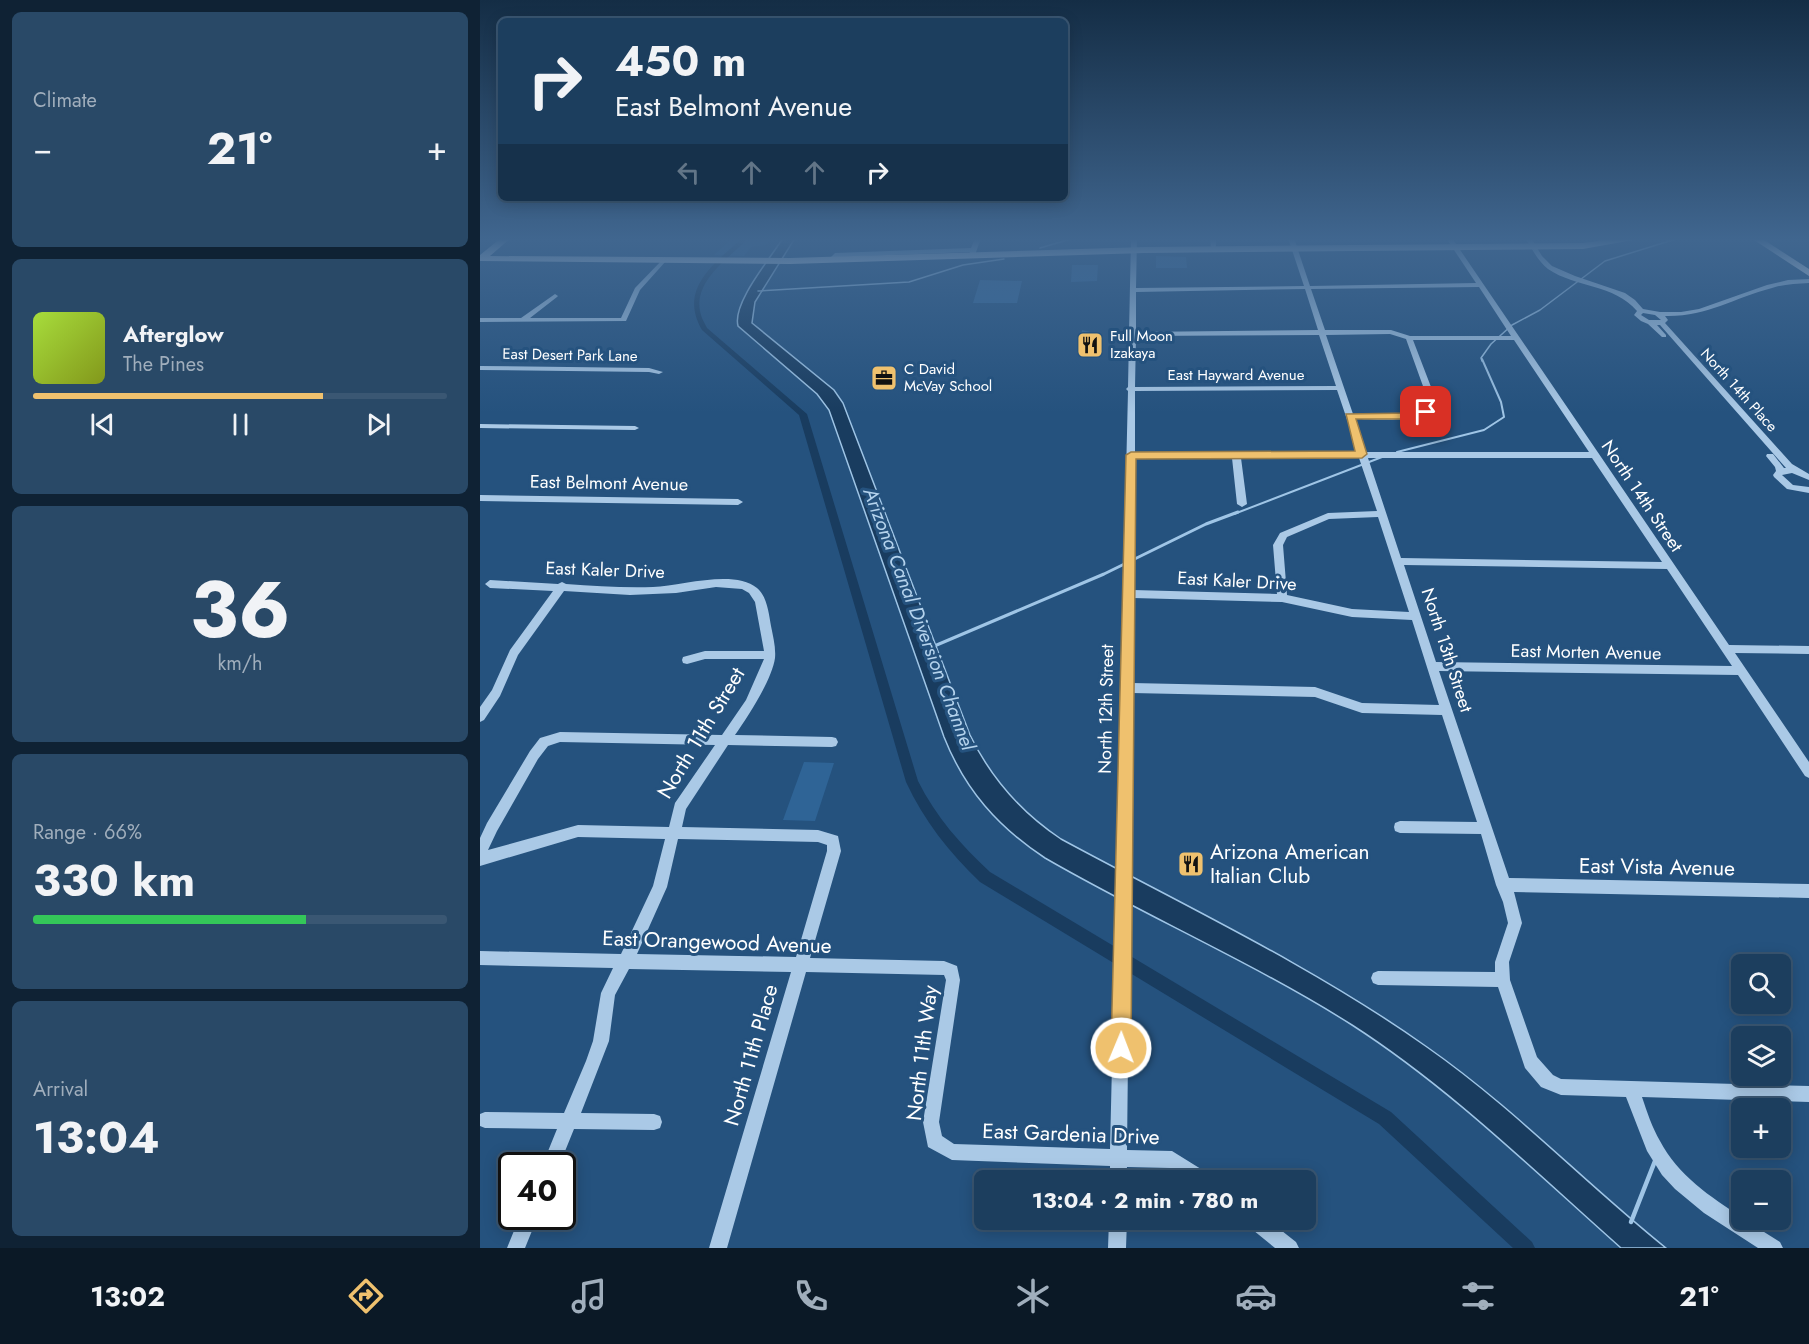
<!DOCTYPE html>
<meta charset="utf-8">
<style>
:root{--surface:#1c3e5e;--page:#294967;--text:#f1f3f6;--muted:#a0aebc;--line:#3a5773;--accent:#efc16e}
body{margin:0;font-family:Jost,sans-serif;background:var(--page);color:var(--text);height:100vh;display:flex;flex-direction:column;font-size:22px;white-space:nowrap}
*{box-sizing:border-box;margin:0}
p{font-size:20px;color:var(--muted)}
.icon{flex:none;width:33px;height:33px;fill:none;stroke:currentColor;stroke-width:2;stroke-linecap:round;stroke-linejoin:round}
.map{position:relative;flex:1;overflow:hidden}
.panel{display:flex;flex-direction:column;gap:12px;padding:12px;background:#0f2234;width:480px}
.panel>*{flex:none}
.banner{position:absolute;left:18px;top:18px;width:570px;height:183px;border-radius:9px;box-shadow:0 3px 15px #0003,0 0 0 2px var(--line);background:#1c3e5e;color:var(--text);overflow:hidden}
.controls{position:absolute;left:1251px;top:954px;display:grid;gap:12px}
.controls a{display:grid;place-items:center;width:60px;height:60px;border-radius:9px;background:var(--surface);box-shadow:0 3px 15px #0003,0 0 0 2px var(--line);font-size:30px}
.speed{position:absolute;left:18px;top:1152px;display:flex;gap:12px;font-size:30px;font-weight:700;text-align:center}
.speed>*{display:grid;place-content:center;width:78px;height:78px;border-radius:50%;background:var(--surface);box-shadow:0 3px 15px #0003,0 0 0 2px var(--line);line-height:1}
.speed .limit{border:3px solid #111;border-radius:9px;background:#fff;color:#111}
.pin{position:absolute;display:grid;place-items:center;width:51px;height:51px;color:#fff;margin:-26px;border-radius:12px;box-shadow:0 3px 9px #0006}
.me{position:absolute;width:66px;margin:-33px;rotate:1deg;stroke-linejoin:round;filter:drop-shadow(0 0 4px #0008)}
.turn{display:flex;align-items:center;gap:21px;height:126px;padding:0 18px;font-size:27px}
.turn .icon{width:78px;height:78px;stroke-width:2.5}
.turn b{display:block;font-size:42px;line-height:51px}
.lanes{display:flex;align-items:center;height:57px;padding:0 18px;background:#0003;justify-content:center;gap:30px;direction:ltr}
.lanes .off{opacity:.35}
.big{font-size:45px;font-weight:700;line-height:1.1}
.panel .card{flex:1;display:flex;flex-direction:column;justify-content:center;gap:9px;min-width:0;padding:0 21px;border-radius:9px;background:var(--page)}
.panel .dial{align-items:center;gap:0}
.dial b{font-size:78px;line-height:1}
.song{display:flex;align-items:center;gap:18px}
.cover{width:72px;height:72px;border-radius:9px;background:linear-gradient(135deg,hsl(80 70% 55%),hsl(70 70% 35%))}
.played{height:6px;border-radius:3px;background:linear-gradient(90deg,var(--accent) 70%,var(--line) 70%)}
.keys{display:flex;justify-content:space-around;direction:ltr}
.heat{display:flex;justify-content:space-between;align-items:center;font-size:33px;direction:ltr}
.charge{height:9px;border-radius:4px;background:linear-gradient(90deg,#34c759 66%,var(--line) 0)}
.trip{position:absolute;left:494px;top:1170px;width:342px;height:60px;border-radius:9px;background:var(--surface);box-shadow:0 3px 15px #0003,0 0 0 2px var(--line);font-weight:700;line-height:60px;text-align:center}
.tab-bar{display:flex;height:96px;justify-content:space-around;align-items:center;background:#0b1926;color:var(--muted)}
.tab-bar .icon{width:42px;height:42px}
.tab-bar .current{color:var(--accent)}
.tab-bar b{font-size:27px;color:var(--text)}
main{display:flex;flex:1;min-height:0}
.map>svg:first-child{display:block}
.green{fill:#2f6496}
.water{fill:#193c5f;stroke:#9fc5e6;stroke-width:1.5}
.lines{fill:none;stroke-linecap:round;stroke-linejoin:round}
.stream-far3{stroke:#9fc5e6;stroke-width:1.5}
.stream-far2{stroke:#9fc5e6;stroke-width:2}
.stream-far1{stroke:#9fc5e6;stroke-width:3}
.stream{stroke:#9fc5e6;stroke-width:4.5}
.canal{fill:#193c5f;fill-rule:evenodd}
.building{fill:#35699b}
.minor{fill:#aac9e6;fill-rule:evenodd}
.major{fill:#ebf3fd;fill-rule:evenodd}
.route{fill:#efc16e;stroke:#9b7d48;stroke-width:1.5}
.labels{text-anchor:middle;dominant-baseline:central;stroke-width:6;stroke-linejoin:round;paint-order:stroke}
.far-poi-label{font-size:15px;fill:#fff;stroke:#25527e;text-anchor:start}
.far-street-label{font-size:15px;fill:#fff;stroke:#25527e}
.street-label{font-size:18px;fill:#fff;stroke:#25527e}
.water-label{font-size:20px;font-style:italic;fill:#b5d3ed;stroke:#25527e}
.near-street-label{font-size:21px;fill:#fff;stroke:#25527e}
.near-poi-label{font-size:21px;fill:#fff;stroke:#25527e;text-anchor:start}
</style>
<main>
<section class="panel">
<div class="card"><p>Climate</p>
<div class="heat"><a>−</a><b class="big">21°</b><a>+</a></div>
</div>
<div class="card">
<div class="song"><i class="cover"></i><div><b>Afterglow</b><p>The Pines</p></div></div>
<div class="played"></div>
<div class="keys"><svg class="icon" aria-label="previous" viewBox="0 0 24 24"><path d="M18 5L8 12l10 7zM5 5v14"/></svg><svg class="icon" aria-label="pause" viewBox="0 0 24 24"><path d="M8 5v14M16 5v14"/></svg><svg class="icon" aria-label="next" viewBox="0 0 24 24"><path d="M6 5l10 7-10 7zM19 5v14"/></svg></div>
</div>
<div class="card dial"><b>36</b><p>km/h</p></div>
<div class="card"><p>Range · 66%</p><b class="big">330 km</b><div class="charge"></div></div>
<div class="card"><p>Arrival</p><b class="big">13:04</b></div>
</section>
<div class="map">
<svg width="1329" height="1248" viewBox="0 0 1329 1248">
<rect width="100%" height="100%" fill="#25527e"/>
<path class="green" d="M253,238H292L286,245L271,247L264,256L234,255Z
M324,762L354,763L335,821L303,820Z"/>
<path class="water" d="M303,238H315L275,302L272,323L354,390L363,403L490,735C511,778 542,813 581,839C705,906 833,966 947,1047C1033,1107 1105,1183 1186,1248H1141C1054,1171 970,1088 872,1025C774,963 665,916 565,858C518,827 485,790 464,737L349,410L337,394L258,326C252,303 290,259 303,238Z"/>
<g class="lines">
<path class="stream-far3" d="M560,248L594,238
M278,291L429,282L483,265L524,259
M1002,361L1001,358L1011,344L1032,325L1060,310L1125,261L1199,238"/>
<path class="stream-far2" d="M917,452L1004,430L1024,417L1021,402L1002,359
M754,514L902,457"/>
<path class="stream-far1" d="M452,647L624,574L726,524L758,512"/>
<path class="stream" d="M1151,1222L1175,1161"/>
<path class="canal" d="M262,238H269C249,258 211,282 221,315C222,319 225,324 227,328L327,414L438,781C456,817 481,845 510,872L911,1112L1052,1242L1055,1248H1033L899,1124L500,882C469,852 444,821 426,782L319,415L222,330C198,289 234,264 262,238Z"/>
</g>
<path class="building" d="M676,256L706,257L707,268H676Z
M592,265H618L617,281L591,282Z
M500,280L542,281L537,303H493Z
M602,330L619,334V351H599Z"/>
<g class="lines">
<path class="minor" d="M495,238H501L495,255L492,257L489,255L490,252L357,257L353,261L348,260L355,253L491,248Z
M651,238H657L656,288L824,286L808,238H814L830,286L996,283L966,238H972L1249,645L1329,646V654L1255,653L1329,762V778L1325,776L1258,675L959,671L1029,878L1329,884V898L1034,892L1042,923L1029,962L1030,980L1057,1057L1073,1075L1081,1079L1329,1086V1102L1162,1097C1167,1112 1172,1127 1180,1141C1198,1175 1230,1197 1262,1217V1220H1265L1300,1242L1303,1248H1278L1224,1213L1195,1189L1182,1175L1167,1151L1146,1097L1081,1095L1061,1087L1045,1068L1018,987L898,985L893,983L891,978L893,973L898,971L1015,972V962L1028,923L1023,902L1016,885L1001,834L920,833L915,831L914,827L915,823L920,821L997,822L962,715L882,713L835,697L652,693L647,1150L692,1151L729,1174L731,1180H708L690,1168L647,1167L646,1180H630V1166L472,1160L448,1147L443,1122L466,980L464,975L326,972L247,1248H229L311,972L149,969L135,995L129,1041L101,1113L174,1114L180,1116L182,1122L180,1128L174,1130L94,1129L79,1166H62L77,1129L5,1128L0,1126V1114L5,1112L84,1113L106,1061L113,1041L121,993L133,968L0,965V951L141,954L173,886L185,839L98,837L0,866V838L7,823L50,751L60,738L80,732L242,735L266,700L284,659H225L207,664L203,663L202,660L203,657L225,651H284L275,602L269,593L262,589L236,587L196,593L150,595L84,591L38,655L20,696L4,720L0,722V707L12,690L30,650L73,591L10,588L5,584L10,580L78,584L82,582L86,584C115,586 144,588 173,587C201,586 254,569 277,588C287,596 289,614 291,626C293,636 296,648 295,658C292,680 268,716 255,735L352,737L356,738L358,742L356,746L352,747L248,745L206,809L202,827L338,830L358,836L361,851L330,958L464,961L477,966L480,980L459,1122L462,1136L474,1144L630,1149L648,391L646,389L648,387L649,336L648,334L649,332ZM999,287L1031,336H930L911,330H845L831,289ZM825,289L838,330L656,332V292ZM910,334L926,339L948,400C938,422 893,414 873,414L846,335ZM839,335L856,386L655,387L656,336ZM933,340H1034L1109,452H886L875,419C893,419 938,424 952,409C953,408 955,401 956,400ZM857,390L878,452H655V391ZM655,458H752L757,504L762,507L767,504L761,458H879L897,511L848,513L800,533L793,545L797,594L653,590ZM888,458H1112L1182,562L921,558ZM898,517L929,612L872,609L807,595L803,545L807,537L849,519ZM924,565L1187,569L1252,666L956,662ZM653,598L802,602L872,617L932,620L959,705L882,703L835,687L652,683ZM80,742L235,745L195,803L189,827L98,825L8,850L17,831L58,759L68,746ZM198,839L338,842L347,845V851L316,957L157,954L187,887Z
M730,238H736V250L731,249Z
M1045,238H1051L1062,256L1072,266L1095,276L1145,293L1155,300L1163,309L1180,312H1201L1219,309L1287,285L1308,280L1329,279V283C1316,284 1304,284 1292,288C1253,298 1227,317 1185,316L1188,320L1185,323L1312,464L1329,474V480L1312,473L1302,475L1313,485L1329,487V493L1307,489L1294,477L1293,475L1296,471L1295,467L1286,456L1287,454H1293L1304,468H1306L1180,325H1177L1186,335V337H1182L1168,324L1161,321L1154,315L1157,311C1134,284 1096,288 1068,269C1058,261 1052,249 1045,238ZM1163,313L1175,315L1181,320H1169L1161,315Z
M184,258L186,259V261L160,290L146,321L0,322V318H41L75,294L78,296L77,297L50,318H141L155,288Z
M0,366L169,368L183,372L179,374L169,372L0,370Z
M0,424L155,426L159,428L155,430L0,428Z
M0,495L258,499L263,502L258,505L0,501Z
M40,1216H58L45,1248H27Z
M629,1220H647L646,1248H628Z
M765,1220H788L816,1242L819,1248H795L768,1226Z"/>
<path class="major" d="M21,238H31L10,256L310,258L664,247L1103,243L1140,238H1164L1103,249L664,253L310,264L0,261V255Z
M1271,238H1281L1329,269V276Z"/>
</g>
<linearGradient id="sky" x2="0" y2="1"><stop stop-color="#142d45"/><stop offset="0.58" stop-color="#40668f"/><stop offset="1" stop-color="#40668f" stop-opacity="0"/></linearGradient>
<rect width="1329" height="413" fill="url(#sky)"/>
<path class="route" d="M946,409L950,410V415L933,419H876L887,454L882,458L656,459L651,1048L648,1055L641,1058L634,1055L631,1048L646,455L651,452L875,451L866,414L933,413Z"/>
<defs>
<symbol id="restaurant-square" viewBox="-11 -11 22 22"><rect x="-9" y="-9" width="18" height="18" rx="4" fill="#efc16e" stroke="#25527e"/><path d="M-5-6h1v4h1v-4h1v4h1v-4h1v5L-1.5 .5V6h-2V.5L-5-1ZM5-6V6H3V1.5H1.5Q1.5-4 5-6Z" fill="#111"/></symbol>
<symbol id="office-square" viewBox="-11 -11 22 22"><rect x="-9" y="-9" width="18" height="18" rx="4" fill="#efc16e" stroke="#25527e"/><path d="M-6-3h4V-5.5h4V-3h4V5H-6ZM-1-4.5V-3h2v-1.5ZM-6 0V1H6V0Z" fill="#111"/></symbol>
</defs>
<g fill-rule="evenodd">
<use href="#restaurant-square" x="595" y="330" width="30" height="30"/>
<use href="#office-square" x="389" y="363" width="30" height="30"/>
<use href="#restaurant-square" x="696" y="849" width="30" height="30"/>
</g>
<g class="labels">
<g class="far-poi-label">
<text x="630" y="336">Full Moon<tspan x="630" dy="17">Izakaya</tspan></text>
<text x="424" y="369">C David<tspan x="424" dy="17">McVay School</tspan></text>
</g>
<g class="far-street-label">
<text transform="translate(90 355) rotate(1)">East Desert Park Lane</text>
<text x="756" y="375">East Hayward Avenue</text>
<text transform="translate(1259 390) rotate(48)">North 14th Place</text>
</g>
<g class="street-label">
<text transform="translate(129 483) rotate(1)">East Belmont Avenue</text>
<text transform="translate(1162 496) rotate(56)">North 14th Street</text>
<text transform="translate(125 570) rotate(2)">East Kaler Drive</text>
<text transform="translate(757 581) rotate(3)">East Kaler Drive</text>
<text transform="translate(967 650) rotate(72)">North 13th Street</text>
<text transform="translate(1106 652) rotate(1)">East Morten Avenue</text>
<text transform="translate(626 709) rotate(-89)">North 12th Street</text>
</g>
<g class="water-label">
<text transform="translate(439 619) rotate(69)">Arizona Canal Diversion Channel</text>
</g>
<g class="near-street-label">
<text transform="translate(221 733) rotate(-59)">North 11th Street</text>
<text transform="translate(1177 867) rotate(1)">East Vista Avenue</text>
<text transform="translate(237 942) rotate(2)">East Orangewood Avenue</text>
<text transform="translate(442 1053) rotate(-83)">North 11th Way</text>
<text transform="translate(271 1055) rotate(-74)">North 11th Place</text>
<text transform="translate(591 1134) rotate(2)">East Gardenia Drive</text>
</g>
<g class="near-poi-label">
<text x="730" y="852">Arizona American<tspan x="730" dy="24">Italian Club</tspan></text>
</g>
</g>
</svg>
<div class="controls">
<a><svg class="icon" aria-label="search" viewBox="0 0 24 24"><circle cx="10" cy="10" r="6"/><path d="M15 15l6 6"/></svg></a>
<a><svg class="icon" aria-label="layers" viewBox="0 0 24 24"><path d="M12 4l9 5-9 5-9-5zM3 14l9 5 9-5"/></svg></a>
<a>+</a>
<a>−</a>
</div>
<div class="speed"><div class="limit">40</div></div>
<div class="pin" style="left:946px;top:412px;background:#d93025"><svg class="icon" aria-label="arrive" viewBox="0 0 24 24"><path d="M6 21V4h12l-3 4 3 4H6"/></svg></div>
<svg class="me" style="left:641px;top:1048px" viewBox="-20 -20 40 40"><circle r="17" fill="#efc16e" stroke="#fff" stroke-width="3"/><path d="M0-11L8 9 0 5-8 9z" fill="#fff"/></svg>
<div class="trip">13:04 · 2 min · 780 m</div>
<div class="banner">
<div class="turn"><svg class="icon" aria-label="right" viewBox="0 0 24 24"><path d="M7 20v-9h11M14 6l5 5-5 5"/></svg><div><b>450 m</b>East Belmont Avenue</div></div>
<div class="lanes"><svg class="icon off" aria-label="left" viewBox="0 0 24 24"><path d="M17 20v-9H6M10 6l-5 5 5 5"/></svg><svg class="icon off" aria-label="ahead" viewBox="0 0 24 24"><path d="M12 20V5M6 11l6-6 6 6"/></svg><svg class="icon off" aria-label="ahead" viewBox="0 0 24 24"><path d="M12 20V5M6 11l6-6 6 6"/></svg><svg class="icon" aria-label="right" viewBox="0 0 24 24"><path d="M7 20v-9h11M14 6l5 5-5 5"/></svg></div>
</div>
</div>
</main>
<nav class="tab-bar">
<b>13:02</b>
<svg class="icon current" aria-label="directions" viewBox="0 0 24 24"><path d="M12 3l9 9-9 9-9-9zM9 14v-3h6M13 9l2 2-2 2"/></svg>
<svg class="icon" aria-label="music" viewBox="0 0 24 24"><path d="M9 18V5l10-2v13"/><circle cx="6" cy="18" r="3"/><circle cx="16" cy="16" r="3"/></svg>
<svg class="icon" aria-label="phone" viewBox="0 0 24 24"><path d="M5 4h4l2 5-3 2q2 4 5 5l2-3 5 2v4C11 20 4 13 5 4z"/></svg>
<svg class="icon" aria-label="climate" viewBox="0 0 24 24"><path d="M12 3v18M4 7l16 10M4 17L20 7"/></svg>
<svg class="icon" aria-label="car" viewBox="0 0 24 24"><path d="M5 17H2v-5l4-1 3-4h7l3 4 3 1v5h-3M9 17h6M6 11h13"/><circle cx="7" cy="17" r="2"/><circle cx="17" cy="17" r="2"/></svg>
<svg class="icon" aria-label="filters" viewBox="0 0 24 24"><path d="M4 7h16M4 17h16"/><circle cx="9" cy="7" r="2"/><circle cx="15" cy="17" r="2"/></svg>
<b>21°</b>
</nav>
